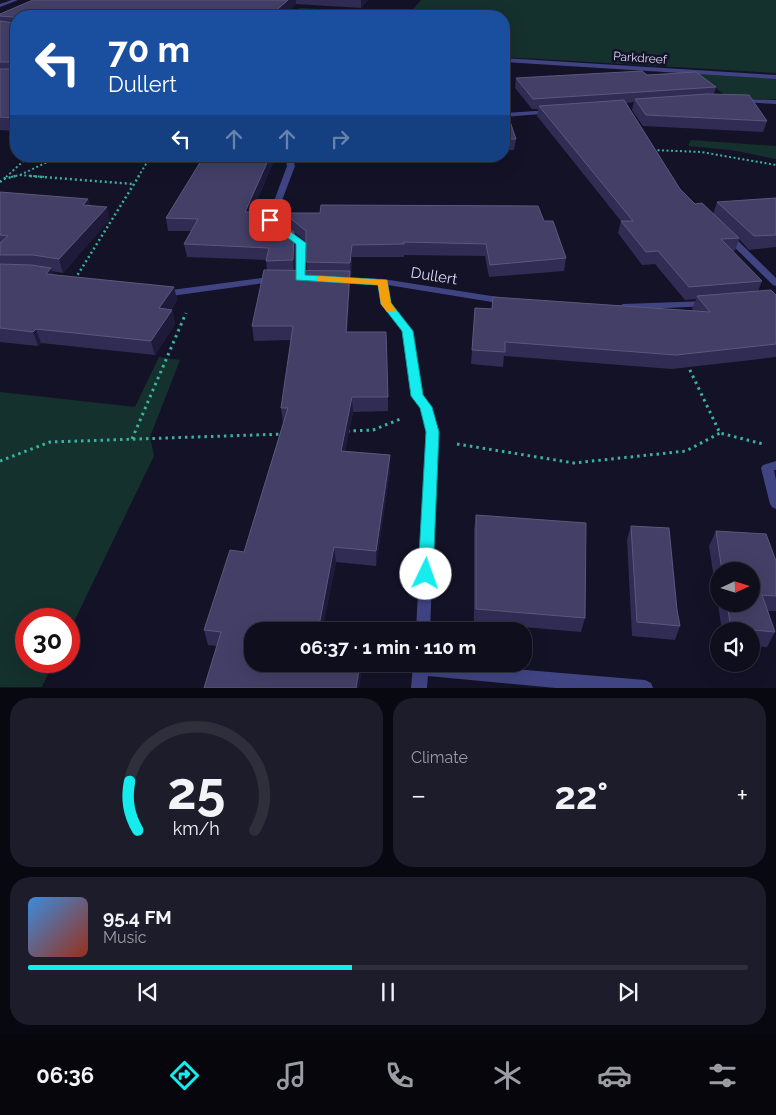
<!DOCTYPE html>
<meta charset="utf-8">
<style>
:root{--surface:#0f0e1d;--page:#1d1c2a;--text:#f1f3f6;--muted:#9b9ca4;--line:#2f2e3b;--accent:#15ecee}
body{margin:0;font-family:Raleway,sans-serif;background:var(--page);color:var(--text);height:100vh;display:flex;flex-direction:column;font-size:19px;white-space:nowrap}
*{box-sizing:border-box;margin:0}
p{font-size:16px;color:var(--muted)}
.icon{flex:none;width:28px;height:28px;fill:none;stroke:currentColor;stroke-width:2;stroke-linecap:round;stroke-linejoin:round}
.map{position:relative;height:688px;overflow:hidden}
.sheet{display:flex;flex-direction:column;gap:10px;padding:10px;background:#080810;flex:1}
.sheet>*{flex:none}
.guide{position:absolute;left:10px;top:10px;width:500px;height:152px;border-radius:20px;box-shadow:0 5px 20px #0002,0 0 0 1px var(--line);background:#1a4fa0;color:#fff;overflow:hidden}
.needle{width:32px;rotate:86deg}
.controls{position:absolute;left:710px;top:562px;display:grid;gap:10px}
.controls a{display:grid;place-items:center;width:50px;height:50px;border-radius:50%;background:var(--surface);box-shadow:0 5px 20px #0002,0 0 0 1px var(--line);font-size:25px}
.speed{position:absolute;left:15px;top:608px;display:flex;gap:10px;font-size:25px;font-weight:700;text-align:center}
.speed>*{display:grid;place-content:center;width:65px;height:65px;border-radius:50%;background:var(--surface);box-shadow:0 5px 20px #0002,0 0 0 1px var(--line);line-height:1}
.speed .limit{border:8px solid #d22;background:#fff;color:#111}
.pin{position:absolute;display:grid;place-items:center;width:42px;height:42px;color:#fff;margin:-21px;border-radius:10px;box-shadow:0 2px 8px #0006}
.me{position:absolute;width:55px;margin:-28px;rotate:3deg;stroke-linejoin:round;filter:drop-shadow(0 0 4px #0008)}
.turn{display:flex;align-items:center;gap:18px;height:105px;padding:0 15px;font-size:22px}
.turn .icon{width:65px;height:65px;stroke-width:2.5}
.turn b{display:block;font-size:35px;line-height:42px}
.lanes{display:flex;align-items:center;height:48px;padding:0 15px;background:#0003;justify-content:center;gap:25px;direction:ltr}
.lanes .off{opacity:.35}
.big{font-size:38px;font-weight:700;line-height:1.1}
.sheet .widget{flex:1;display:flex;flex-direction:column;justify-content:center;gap:8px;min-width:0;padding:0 18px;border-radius:20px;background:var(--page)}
.sheet .dial{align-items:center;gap:0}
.dial svg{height:130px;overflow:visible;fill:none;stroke:var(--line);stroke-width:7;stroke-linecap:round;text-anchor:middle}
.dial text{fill:var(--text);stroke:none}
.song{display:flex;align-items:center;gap:15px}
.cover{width:60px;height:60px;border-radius:8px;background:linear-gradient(135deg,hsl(210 70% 55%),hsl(10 70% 35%))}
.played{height:5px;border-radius:2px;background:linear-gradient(90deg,var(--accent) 45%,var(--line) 45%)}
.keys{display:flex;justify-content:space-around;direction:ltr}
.heat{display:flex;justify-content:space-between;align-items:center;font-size:28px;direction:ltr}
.sheet .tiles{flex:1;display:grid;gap:10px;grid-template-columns:1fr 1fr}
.widget:last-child{grid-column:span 2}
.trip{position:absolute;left:244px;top:622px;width:288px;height:50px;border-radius:20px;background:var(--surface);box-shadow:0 5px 20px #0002,0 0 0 1px var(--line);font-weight:700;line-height:50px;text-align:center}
.tab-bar{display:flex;height:80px;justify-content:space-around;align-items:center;background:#06060c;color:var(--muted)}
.tab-bar .icon{width:35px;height:35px}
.tab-bar .selected{color:var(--accent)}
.tab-bar b{font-size:22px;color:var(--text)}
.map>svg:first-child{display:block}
.green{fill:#15312d}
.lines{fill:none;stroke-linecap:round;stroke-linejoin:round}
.path-far2{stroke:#39b2a0;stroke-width:2;stroke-dasharray:2 2.5;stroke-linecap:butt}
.path-far1{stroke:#39b2a0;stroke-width:2.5;stroke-dasharray:2 3;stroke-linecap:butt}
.path{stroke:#39b2a0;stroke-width:3;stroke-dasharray:2.5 4;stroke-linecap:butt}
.minor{fill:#404483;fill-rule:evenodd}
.wall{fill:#312c54;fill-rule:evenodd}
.shaded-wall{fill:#1e1a3a}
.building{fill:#433f66;stroke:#5b577d}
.route{fill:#15ecee;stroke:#0e999b}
.slow{fill:#f59e0b}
.labels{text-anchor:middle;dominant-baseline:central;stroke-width:5;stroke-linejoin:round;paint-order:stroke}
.far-street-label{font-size:12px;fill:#dcdbfc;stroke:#141227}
.street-label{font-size:15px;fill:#dcdbfc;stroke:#141227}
</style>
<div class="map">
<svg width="776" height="688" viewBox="0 0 776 688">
<rect width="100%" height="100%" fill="#141227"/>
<path class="green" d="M421,0H776V73L504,57V16H291L300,8L409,14Z
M698,74L776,79V99H730Z
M691,140L776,146V159L731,150L688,146Z
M159,357L180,360L150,437L154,456L69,632V619H26V661H54L42,687H0V392L135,407Z"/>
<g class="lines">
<path class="path-far2" d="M653,150L701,152L776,165
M20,175L60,156
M6,177L29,156
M11,177L19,175L46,177
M138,177L151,156"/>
<path class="path-far1" d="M30,176L133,184
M4,179L7,176
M0,182L3,179L16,176
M75,279L139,176"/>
<path class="path" d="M687,364L720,433L763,444
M347,431L373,430L403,418
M132,439L186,313
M457,444L574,463L686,451L720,433
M0,461L50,442L283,434"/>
<path class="minor" d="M12,0H18L0,7V4Z
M504,58L776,75V79L504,62Z
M742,99L776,100V104L740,102L739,101Z
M550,110L553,112L552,113L504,117V113Z
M285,156H292L295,166L275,219L305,243L304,278L300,281L296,278L297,244L267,220L287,166Z
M725,234H731L776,278V286L773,285L725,238Z
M276,276L279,277L280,279L279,281L164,297L159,294L164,291Z
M338,277L383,279L504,298L509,301L504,304L388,285L391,304L412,331L422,395L432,407L438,432L430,631H416L426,432L421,408L412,396L402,331L381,304L379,285L335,282L334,280L335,278Z
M706,301L711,304L709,306L623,310L618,307L623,304Z
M776,461V470H774L776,480V509L772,507L770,504L761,468L763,465Z
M413,664H455L645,680L651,683L653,688H556L428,676L427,688H411Z"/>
</g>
<path class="wall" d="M33,0H368L361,8L296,4L283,16H16V131L0,130V14Z
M647,75L716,87L714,94L767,121L763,132L643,126L632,110L634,102L626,103L680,189L695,204L713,214L717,202L776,198V247L749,250L739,239L735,251H732L762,281L758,291L776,295V357L672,369L504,356L503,367L471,364L475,308L492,309L493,297L694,311L692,309L696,299L685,300L655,264L642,265L618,233L621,221L537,116L538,109H532L515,88L516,78Z
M504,104L516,139L514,150H504Z
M204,156H276L252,212L294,232L285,224L284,213L544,221L566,258L564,271L489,277L485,256L404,255V257H352L351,276H350V285L347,332L388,397V411L353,412L345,451L390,455V470L376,566L336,562L322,631H252L361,676L217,646L208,645L204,630L244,552L283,423L281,408L291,340L254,341L252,326L267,270L266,260L187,257L184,244L191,231H168L166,218ZM294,232L306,242L307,271H294L295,245Z
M298,156H325L321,160Z
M0,192L88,199L90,205L110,219L63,273L52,271L53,275L174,287L177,300L171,310H172L175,324L155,355L41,343L38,346L0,342Z
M476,515L585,618L581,632L474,623V530Z
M631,526L677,610L680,626L675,640L632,636L627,540Z
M716,531L776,561V611H768L775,632L767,647L751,646V631H722L709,546ZM719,571H751V604H719Z"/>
<path class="shaded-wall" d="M288,0H296V4L283,16H270Z
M361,0H368L361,8Z
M270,156H276L247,224L245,212Z
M88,199L92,212L83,205Z
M107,207L110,219L63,273L59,259Z
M294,232L295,245L294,273L293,260Z
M352,245V257L351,276L350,263Z
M51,268L55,281L46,274Z
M350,271V285L346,347V332Z
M174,287L177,300L162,322L159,308Z
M172,310L175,324L155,355L151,341Z
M36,329L41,343L38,346L33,332Z
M352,397L353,412L342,466L341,451Z
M390,455V470L376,566V551Z
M334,547L336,562L322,631H318Z
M360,664L361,676L359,688H356Z"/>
<path class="building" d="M33,0H288L270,16H16V118L0,117V69H12L14,63L12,62H0V21L13,23L15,19L13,17L0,16V14Z
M642,71L647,75L696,72L716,87L533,99L516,78Z
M707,94L749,95L767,121L646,115L635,99Z
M624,100L680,189L695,204L702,203L739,238L721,239L762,281L689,287L658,251L646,252L621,221H633L539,106Z
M504,104L516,139H504Z
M204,156H270L245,212H268L294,232L293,260L266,261L269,248L184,244L198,219L166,218Z
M0,192L88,199L83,205L107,207L59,259L33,255H0V243L8,236L0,235Z
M776,198V235L754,236L717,202Z
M321,205L538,206L544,221H553L566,258L490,265L486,244L404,242V244L352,245L350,263L306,262V231L284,213H320Z
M0,264L32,265L51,268L46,274L174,287L159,308L172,310L151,341L36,329L33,332L0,328Z
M264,270L350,271L346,332H386L388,397H352L341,451L390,455L376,551L334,547L318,631H252V664H360L356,688H204L221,632L204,630L230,550L244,552L288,408H281L293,326H252Z
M771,290L776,295V344L676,355L505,342V352L472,350L475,308L492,309L493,297L710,312L697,296Z
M476,515L586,523L585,618L476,609Z
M631,526L669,528L677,610L680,626L637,622Z
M716,531L766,534L776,561V596L762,595L775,632L731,628L727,604H751V571H722Z"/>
<path class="route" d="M270,217L306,243L305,275L387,280L391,303L413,331L423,395L432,407L439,432L433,574L431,579L426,581L420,579L418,574L426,432L420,408L411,396L402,331L381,304L378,285L296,280V244L267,222L266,220Z"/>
<path class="slow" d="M320,276L387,280L391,303L396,310L394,312H387L381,304L378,285L317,281V277Z"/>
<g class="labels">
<g class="far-street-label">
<text transform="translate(640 58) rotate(4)">Parkdreef</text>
</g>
<g class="street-label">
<text transform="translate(434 276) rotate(9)">Dullert</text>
</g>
</g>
</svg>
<div class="controls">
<a><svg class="needle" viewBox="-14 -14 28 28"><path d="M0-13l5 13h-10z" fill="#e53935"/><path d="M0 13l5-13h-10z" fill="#9b9ca4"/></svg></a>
<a><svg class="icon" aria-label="sound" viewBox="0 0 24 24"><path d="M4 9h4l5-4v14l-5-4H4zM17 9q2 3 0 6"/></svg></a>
</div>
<div class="speed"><div class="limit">30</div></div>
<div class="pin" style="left:270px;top:220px;background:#d93025"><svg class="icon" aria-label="arrive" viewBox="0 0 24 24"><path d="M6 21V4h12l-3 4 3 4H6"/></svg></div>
<svg class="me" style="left:426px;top:574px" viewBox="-20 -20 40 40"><circle r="19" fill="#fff"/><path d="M0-13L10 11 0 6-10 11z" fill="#15ecee"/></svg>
<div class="trip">06:37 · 1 min · 110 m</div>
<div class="guide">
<div class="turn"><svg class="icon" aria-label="left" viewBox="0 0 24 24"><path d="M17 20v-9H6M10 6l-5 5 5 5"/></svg><div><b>70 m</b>Dullert</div></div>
<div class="lanes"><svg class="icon" aria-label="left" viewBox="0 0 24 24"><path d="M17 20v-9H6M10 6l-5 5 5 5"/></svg><svg class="icon off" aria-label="ahead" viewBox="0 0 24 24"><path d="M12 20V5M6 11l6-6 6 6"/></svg><svg class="icon off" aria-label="ahead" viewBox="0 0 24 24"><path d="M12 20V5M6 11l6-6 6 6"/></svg><svg class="icon off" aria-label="right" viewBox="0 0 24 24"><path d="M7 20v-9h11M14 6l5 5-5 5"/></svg></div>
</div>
</div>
<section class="sheet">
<div class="tiles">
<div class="widget dial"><svg viewBox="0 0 100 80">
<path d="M14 69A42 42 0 1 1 86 69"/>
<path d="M14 69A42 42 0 0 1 9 39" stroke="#15ecee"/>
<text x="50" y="56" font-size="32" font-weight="700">25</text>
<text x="50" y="72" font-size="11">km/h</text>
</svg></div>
<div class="widget"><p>Climate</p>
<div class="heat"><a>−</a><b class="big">22°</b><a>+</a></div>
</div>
<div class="widget">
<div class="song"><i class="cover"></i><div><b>95.4 FM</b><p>Music</p></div></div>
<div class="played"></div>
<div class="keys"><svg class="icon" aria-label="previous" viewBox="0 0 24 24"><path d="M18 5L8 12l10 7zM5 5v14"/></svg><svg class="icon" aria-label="pause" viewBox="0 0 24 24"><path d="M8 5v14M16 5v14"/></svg><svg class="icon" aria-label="next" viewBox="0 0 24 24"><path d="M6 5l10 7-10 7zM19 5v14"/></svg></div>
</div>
</div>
</section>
<nav class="tab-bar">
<b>06:36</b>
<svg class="icon selected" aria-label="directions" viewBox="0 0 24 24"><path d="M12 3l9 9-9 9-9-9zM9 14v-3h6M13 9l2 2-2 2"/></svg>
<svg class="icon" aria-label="music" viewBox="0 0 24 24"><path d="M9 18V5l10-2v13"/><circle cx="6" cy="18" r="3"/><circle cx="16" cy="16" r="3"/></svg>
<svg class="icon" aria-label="phone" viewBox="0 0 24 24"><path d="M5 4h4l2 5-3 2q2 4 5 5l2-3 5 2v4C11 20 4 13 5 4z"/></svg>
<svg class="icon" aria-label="climate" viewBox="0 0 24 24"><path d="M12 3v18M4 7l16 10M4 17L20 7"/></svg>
<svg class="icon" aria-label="car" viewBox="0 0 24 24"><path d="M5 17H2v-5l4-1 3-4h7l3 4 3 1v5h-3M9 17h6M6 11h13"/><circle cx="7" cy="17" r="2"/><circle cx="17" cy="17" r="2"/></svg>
<svg class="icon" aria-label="filters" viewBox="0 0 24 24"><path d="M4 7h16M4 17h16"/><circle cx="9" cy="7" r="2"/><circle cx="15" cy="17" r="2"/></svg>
</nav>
